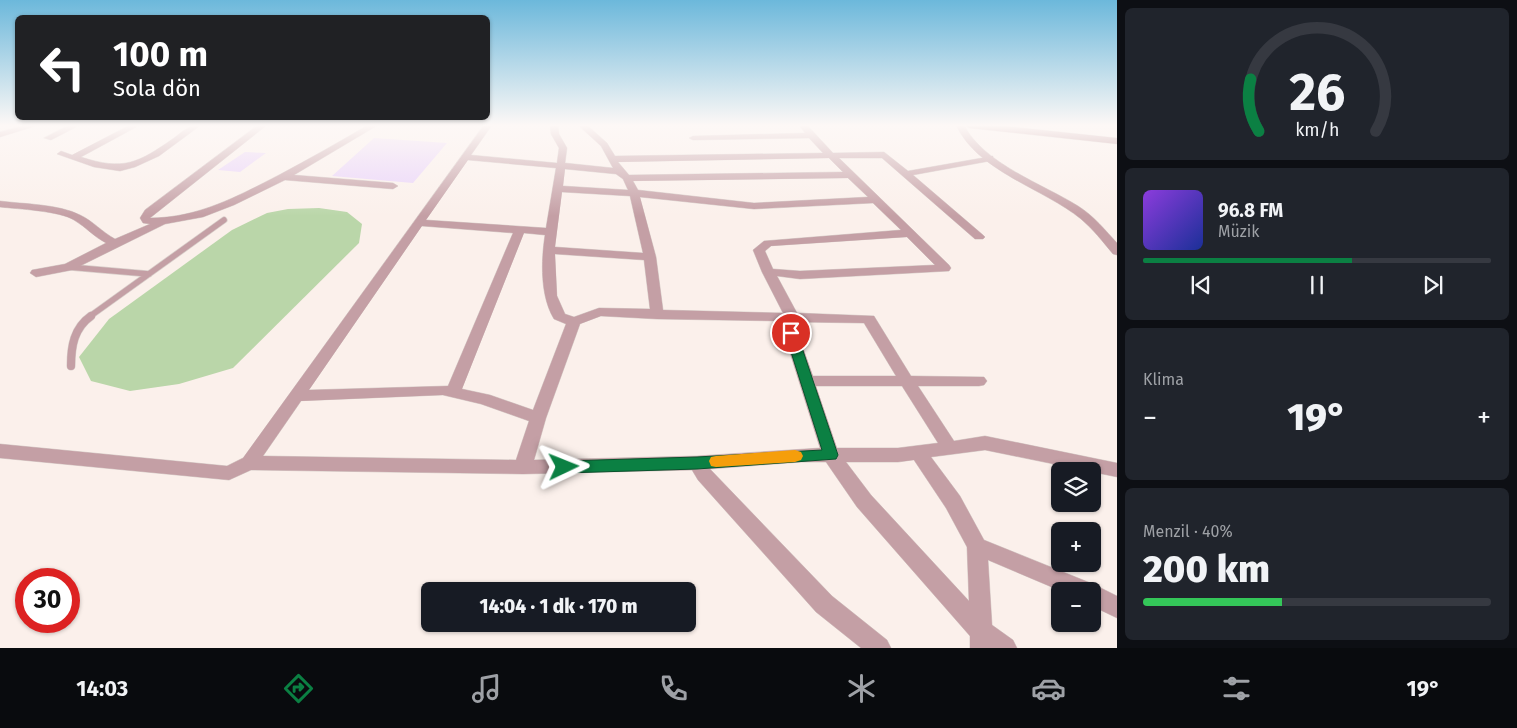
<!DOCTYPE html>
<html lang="tr">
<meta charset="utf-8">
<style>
:root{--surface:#171b24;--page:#20242c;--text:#f1f3f6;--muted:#9ea1a6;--line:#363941;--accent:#0b8043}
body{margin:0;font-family:"Fira Sans",sans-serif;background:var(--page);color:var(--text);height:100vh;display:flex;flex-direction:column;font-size:19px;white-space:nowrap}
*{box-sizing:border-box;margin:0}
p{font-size:16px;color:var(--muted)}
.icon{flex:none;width:28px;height:28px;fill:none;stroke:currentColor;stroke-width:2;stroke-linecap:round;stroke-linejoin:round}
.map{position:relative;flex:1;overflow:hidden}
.panel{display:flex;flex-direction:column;gap:8px;padding:8px;background:#0d0f14;width:400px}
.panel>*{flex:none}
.banner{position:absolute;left:15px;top:15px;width:475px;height:105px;border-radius:8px;box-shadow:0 1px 4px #0004;background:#202124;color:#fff;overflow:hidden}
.buttons{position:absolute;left:1051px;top:462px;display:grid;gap:10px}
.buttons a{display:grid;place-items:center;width:50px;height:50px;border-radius:8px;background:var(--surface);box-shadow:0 1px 4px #0004;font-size:25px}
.speed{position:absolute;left:15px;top:568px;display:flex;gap:10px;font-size:25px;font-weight:700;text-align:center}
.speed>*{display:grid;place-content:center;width:65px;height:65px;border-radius:50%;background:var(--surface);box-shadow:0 1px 4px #0004;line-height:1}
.speed .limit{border:8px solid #d22;background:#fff;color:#111}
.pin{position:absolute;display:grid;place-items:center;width:42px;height:42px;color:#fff;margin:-21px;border:2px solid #fff;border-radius:50%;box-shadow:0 1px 5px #0007}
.me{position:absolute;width:55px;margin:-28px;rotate:88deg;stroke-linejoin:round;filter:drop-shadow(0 0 4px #0008)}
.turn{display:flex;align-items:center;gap:18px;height:105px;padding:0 15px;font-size:22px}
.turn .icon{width:65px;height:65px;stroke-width:2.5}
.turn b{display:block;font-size:35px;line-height:42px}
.big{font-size:38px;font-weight:800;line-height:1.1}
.panel .tile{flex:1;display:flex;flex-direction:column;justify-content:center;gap:8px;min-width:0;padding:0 18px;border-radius:8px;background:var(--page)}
.panel .dial{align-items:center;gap:0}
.dial svg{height:130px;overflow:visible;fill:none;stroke:var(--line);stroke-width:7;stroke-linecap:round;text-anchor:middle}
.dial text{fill:var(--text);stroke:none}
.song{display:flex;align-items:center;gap:15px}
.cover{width:60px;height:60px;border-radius:8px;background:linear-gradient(135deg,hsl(270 70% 55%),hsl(230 70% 35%))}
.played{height:5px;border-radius:2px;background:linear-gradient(90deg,var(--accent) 60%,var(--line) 60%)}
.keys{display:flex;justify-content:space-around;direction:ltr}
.heat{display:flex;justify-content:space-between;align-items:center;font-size:28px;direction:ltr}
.charge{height:8px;border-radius:4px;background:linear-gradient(90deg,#34c759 40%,var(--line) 0)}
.trip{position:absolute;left:421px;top:582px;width:275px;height:50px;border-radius:8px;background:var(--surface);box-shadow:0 1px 4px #0004;font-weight:800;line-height:50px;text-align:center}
.menu{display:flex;height:80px;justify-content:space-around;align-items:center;background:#090b0e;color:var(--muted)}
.menu .icon{width:35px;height:35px}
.menu .selected{color:var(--accent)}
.menu b{font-size:22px;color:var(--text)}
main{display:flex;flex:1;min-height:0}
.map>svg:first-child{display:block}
.green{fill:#bad6a9}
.building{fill:#e8d1fa}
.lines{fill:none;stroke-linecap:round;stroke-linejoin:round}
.service-far1-casing{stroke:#d8ceca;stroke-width:7}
.service-casing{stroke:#d8ceca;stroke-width:9}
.minor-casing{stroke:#d8ceca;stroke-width:1}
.tertiary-casing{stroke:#d8ceca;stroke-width:1}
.secondary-casing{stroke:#d8ceca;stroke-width:1}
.service-far1{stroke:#c49fa5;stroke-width:5.5}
.service{stroke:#c49fa5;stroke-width:8}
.minor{fill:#c49fa5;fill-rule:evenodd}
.tertiary{fill:#c49fa5;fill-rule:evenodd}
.secondary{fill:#ab767f;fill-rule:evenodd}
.route{fill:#0b8043;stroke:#07532c}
.slow{fill:#f59e0b}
</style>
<main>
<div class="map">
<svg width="1117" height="648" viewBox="0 0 1117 648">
<rect width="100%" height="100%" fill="#fbf0eb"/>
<path class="green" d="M319,208L347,212L362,224L359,243L233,368L179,384L130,391L91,381L79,357L109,319L232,230L267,213L288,209Z"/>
<path class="building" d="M374,138L447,143L413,183L332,176Z
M245,152L266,153L240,172L218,170Z"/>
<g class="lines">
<defs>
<path id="service-far1" d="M68,267L149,274
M89,317L224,220"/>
<path id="service" d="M71,366C71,346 74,328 91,316"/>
<path id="minor" d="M26,125H39L0,137V132Z
M69,125H80L51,140L44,138Z
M130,125H140L81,157C124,171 138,163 174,138C183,131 189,125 201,125L159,156L135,167L120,171L94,167L57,154L61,151L72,155Z
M258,125H267L150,218C198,218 238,196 279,175C309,159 339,142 368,125H378L294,175L393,183L398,186L393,189L285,180L234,205L203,217L165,224L72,270L36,277L30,273L32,270L65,264L106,243C94,237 86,227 74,220C60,211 18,209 0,207V201C23,204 59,204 80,215C93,221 102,232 115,239L150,224L143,223L140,218L145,210Z
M484,125H492L471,155L557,163L559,148L551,134L550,125H558L559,134L567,148L565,163L613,168L601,146L578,125H587L607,143L615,156L823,153L809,138L693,140L689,138L693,136L805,133L799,125H807L833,153L884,152L908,171L993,156V160L990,161L913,175L983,235L985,237L983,239H975L882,158H839L949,265L951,268L949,271L800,279L777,276L797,313L874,316L911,376L984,377L987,381L984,385L979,386H918L954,441L985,436L1117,463V477L985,450L931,457L960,496L984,540L1093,584L1117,596V618L1092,606V591H1061L988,560L992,625L1013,640L1017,648H970V636L857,507L826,462H801L710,469L832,596L887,640L891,648H861L816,612L698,480L692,470L523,474L251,470L229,480L0,458V444L227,466L243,458ZM829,158L843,172L629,175L618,162ZM468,160L556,168L546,228L426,220ZM565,169L616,174L623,179L628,190L563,186ZM848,178L868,197L754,203L638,190L633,181ZM562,192L630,196L643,253L555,247ZM640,197L754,209L873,203L901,230L764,241L753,250L762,272L783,313L663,310L656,257ZM422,226L513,233L448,386L309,390ZM524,233L545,235C541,261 540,296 554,319L566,324L533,410L490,395L462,389ZM907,237L935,265L800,271L773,269L765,251L771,246ZM555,254L644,260L650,309L599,308L574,317L565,314L557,296ZM601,316L657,319L780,321L820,448L697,456L534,460L546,418L580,324ZM794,322L864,323L896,376H813ZM816,386H902L938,443L898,448H837ZM443,395L481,404L529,421L516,460L263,456L301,401ZM914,460L946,508L967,547L969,601L871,495L846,462H898Z"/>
<path id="tertiary" d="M956,125H964C984,164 1043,184 1078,206C1094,216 1105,230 1117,243V255L1113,254C1103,242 1093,229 1081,219C1043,188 978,172 956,125Z"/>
<path id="secondary" d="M965,125H994L1117,138V144L969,128Z"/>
</defs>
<use href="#service-far1" class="service-far1-casing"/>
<use href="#service" class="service-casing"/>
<use href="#minor" class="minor-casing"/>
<use href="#tertiary" class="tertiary-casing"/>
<use href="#secondary" class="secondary-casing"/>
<use href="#service-far1" class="service-far1"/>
<use href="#service" class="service"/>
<use href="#minor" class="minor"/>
<use href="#tertiary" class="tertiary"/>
<use href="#secondary" class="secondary"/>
</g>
<linearGradient id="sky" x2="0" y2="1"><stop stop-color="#6cb8db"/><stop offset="0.58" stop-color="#fdf8f6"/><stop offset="1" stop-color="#fdf8f6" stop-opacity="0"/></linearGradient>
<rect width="1117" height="216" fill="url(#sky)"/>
<path class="route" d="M791,330L797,333L838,455L836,459L697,469L564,473L559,471L556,467L559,463L564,461L697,457L822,450L785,333Z"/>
<path class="slow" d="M795,450L801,452L803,456L801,460L795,462L716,467L711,466L709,461L711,457L716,456Z"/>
</svg>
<div class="buttons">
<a><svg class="icon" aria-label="layers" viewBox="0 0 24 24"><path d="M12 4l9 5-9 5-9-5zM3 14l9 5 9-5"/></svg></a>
<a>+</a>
<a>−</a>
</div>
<div class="speed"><div class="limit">30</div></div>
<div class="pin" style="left:791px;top:333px;background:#d93025"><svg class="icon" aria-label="arrive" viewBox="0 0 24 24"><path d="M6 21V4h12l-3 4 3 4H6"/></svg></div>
<svg class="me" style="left:564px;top:467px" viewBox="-20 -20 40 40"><path d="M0-17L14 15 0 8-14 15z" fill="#0b8043" stroke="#fff" stroke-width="4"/></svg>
<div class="trip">14:04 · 1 dk · 170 m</div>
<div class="banner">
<div class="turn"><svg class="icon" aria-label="left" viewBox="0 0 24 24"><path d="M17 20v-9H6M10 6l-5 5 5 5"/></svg><div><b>100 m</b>Sola dön</div></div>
</div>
</div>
<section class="panel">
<div class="tile dial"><svg viewBox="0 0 100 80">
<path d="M14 69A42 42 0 1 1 86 69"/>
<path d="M14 69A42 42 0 0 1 9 37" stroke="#0b8043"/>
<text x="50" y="56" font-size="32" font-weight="700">26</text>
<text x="50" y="72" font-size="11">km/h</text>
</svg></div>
<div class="tile">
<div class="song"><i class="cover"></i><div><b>96.8 FM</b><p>Müzik</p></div></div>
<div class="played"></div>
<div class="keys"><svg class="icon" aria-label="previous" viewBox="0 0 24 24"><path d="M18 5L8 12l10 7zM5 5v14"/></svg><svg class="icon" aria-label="pause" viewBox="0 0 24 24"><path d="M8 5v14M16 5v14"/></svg><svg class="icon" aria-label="next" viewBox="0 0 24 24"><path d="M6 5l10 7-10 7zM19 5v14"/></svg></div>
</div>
<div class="tile"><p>Klima</p>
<div class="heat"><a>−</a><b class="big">19°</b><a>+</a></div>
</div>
<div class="tile"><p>Menzil · 40%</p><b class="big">200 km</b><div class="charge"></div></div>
</section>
</main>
<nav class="menu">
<b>14:03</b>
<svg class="icon selected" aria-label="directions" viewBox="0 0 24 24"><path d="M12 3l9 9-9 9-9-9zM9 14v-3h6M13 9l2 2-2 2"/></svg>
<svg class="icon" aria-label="music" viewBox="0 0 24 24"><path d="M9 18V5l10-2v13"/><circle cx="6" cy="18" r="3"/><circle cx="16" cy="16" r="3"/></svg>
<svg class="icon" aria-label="phone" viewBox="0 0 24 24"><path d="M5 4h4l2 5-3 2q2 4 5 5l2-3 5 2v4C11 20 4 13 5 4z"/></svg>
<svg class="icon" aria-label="climate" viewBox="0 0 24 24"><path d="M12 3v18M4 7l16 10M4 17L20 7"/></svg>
<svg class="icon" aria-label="car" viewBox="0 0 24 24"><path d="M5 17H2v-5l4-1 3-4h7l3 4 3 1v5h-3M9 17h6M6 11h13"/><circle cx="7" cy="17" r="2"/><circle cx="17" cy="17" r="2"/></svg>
<svg class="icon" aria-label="filters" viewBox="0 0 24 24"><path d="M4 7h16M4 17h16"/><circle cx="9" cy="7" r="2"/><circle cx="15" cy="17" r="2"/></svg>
<b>19°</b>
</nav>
